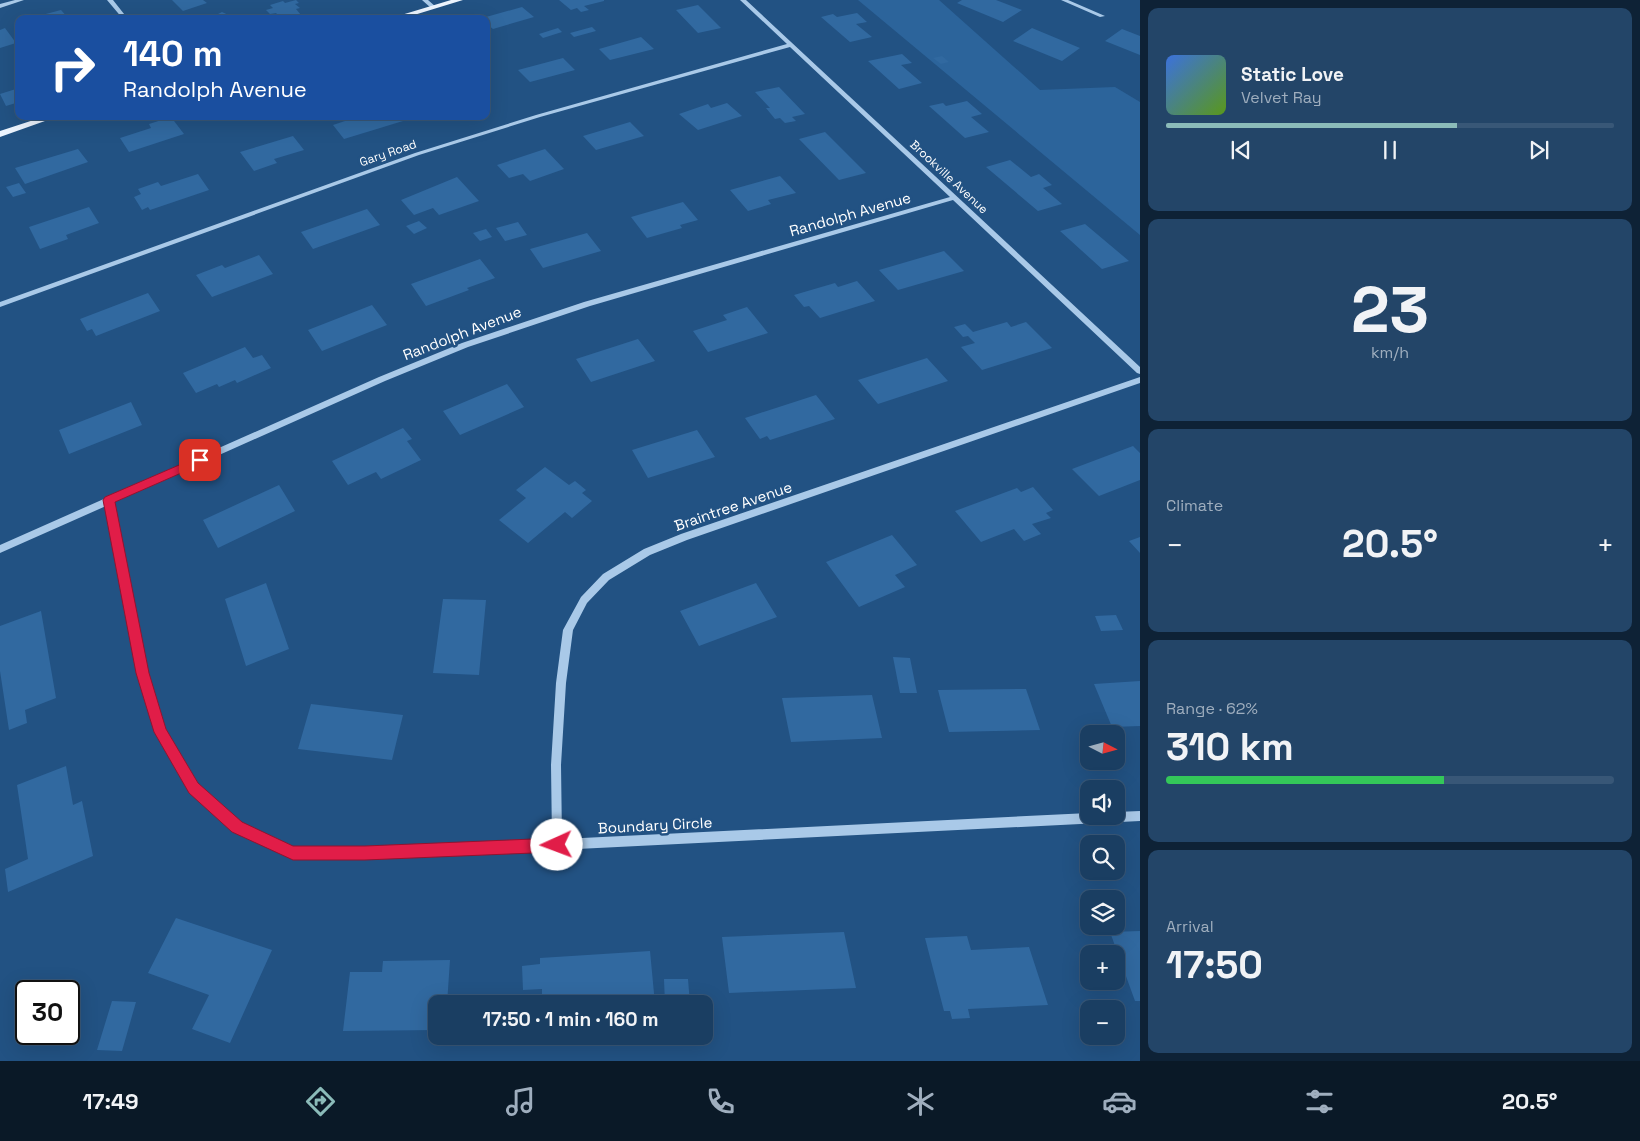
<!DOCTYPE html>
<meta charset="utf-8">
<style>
:root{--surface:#1a3e62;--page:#234568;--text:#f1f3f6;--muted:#9faebe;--line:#385777;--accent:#8bbbb9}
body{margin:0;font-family:"Space Grotesk",sans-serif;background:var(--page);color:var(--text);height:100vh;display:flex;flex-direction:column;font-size:19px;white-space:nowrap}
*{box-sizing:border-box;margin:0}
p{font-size:16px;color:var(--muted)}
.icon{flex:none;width:28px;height:28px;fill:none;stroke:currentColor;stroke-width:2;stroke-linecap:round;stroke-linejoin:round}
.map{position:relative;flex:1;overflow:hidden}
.side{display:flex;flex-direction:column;gap:8px;padding:8px;background:#0e2236;width:500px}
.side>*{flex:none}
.hud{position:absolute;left:15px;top:15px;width:475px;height:105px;border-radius:10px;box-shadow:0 5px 20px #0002,0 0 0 1px var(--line);background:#1a4fa0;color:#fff;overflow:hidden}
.needle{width:32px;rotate:96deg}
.tools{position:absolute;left:1080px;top:725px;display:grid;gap:10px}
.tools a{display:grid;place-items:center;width:45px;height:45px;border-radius:10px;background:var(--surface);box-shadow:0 5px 20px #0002,0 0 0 1px var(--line);font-size:25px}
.speed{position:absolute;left:15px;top:980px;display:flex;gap:10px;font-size:25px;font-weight:700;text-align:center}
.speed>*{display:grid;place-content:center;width:65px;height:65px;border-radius:50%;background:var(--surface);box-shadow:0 5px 20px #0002,0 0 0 1px var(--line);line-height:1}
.speed .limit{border:2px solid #111;border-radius:8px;background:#fff;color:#111}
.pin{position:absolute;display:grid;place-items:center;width:42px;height:42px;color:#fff;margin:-21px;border-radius:10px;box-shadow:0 2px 8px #0006}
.me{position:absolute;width:55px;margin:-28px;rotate:268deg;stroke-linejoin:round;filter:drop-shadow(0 0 4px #0008)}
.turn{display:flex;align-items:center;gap:18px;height:105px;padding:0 25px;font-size:22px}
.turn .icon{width:65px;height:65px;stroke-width:2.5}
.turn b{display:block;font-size:35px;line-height:42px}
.big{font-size:38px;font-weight:700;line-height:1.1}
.side .tile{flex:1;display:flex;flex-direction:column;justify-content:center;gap:8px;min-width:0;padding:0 18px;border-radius:10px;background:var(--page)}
.side .dial{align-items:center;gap:0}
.dial b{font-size:65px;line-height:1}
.song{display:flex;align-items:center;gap:15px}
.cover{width:60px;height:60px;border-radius:8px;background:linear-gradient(135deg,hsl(220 70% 55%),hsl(90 70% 35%))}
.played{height:5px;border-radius:2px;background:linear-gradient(90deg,var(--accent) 65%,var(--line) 65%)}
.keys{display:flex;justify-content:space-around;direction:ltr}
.heat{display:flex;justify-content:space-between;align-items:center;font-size:28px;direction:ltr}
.charge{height:8px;border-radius:4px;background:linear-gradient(90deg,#34c759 62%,var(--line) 0)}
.trip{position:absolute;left:428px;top:995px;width:285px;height:50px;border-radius:10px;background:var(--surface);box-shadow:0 5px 20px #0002,0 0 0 1px var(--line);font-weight:700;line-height:50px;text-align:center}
.tab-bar{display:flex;height:80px;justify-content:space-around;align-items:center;background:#0a1927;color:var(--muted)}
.tab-bar .icon{width:35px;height:35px}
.tab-bar .on{color:var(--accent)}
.tab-bar b{font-size:22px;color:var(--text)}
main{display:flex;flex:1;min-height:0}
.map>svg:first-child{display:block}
.green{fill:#2c649b}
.building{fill:#3169a0}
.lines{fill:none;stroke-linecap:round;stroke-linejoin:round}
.minor{fill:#a9c9e8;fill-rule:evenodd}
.major{fill:#ecf4fe;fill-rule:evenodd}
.route{fill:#e11d48;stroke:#92132f}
.labels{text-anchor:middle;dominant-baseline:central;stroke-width:5;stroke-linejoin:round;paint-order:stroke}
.far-street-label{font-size:12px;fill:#fff;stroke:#225283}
.street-label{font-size:15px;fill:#fff;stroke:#225283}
</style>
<main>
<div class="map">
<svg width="1140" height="1061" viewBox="0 0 1140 1061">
<rect width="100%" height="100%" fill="#225283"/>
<path class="green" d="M858,0H939L1040,90L1115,87L1140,102V235Z"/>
<path class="building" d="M172,0H203L207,3L183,11Z
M296,0L299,3L295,4L300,8L296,9L301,15L282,19L276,13L270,14L266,10L273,8L270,5L283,1L285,3Z
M559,0H604V1L584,6L589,10L581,12L577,8L571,10Z
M962,0H996L1022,10L1003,22L957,3Z
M698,5L721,28L698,33L676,10Z
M522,7L534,17L493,29L486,23V17Z
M61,10L69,19H40L38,16Z
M222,12L237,19H208Z
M857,13L867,22L856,24L872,37L850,42L821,17L833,14L837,17Z
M592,27L596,31L574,37L570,33Z
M5,28L16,43L0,48V30Z
M558,28L562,32L543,38L539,34Z
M1032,28L1080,48L1062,61L1013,41Z
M1122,29L1140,36V55L1105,41Z
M641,37L654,49L610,60L599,49Z
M902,54L912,63L901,65L922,83L899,89L868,61Z
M942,56L949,62L941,64L933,58Z
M563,58L575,70L530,82L518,70Z
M779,87L805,114L792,117L796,121L785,123L780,118L775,119L766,108H770L755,92Z
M19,88V102L6,106L0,94Z
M967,101L982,114L971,117L989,132L965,138L929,106L943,103L946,106Z
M727,103L742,116L698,130L679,114L708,104L711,108Z
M360,116H399L403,121L344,139L333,125Z
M171,117L184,134L129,152L120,138L151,128L149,124Z
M630,122L644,136L596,150L583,136Z
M825,132L866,173L839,180L799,139Z
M293,136L304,150L274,159L277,163L254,171L240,152Z
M78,149L88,162L25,184L15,168Z
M545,149L564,169L530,181L523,174L509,178L497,165Z
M1010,160L1031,177L1039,174L1052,185L1043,188L1062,204L1038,211L986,167Z
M198,174L209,190L150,210L148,207L142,210L134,197L141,194L138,189L158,182L161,186Z
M780,176L796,193L768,200L771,204L748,211L730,190Z
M457,177L479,201L439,215L433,208L414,215L401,200Z
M19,183L26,193L13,197L6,187Z
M683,202L698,220L680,225L682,228L647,238L631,217Z
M89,207L99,223L66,235L68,239L40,249L29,227Z
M367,209L380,225L313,249L301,232Z
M419,221L427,228L414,234L406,226Z
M518,222L527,235L505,241L496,228Z
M1085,224L1129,261L1102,269L1060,231Z
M486,229L492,237L480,241L473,233Z
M587,233L601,251L543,268L530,249Z
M944,251L964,271L898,290L879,270Z
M259,255L273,274L212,297L196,275L222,265L225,268Z
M480,259L495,278L467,288L469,290L426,306L411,284Z
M857,281L875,301L820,318L809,306L804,307L794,295L835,283L838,287Z
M148,293L160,311L96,336L92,329L87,331L80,319Z
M372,305L387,325L322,351L308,330Z
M747,307L768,333L708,352L693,331L727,320L723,315Z
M1007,322L1011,327L1026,322L1052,348L982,370L961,347L975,343L968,336L963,337L954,327L965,324L973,332Z
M638,339L655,361L591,382L576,359Z
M245,347L253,358L262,355L271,368L237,383L235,380L219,387L217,384L196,393L183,373Z
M927,358L948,381L878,404L858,380Z
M507,384L524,407L460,435L443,411Z
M816,395L835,419L770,440L767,436L760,439L745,418Z
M131,402L142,425L69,454L59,430Z
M403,428L412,439L407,441L421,460L381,479L376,472L348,485L332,461Z
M697,430L715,457L648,478L632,450Z
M1133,446L1140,453V480L1099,496L1072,469Z
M545,467L569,485L575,481L586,490L582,493L592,501L572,518L565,512L528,543L499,520L526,498L516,490Z
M279,485L295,511L218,548L203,520Z
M1033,487L1053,510L1046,513L1051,518L1032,524L1041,534L1024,541L1014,529L981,542L955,511L1017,488L1021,492Z
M892,535L917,565L895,575L905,587L859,607L826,562Z
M1140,537V553L1129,541Z
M266,583L289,649L246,666L225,599Z
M756,583L777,617L699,646L680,611Z
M443,599L486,600L479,675L433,673Z
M41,611L56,698L25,710L27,723L9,730L0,671V626Z
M1116,615L1123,630L1101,631L1095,616Z
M893,657L910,658L917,693H900Z
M1140,681V726L1112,727L1094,684Z
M1026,689L1040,730L949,732L938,690Z
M872,695L882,738L791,742L782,698Z
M311,704L403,715L392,760L298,749Z
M66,766L73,805L82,801L93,856L8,892L5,869L28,859L17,785Z
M176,918L272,950L230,1043L192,1029L209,995L148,973Z
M1140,931V1001H1135L1110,932Z
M844,932L856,988L729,993L722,937Z
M967,936L971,950L1029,947L1048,1005L968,1009L970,1018L952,1019L950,1011H944L925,938Z
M650,951L655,1004H542V989L523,990L522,966L540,964V958Z
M450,960L447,1004H436V1030L343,1031L350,972H382L383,961Z
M664,979H688L690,1004H665Z
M112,1001L136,1002L122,1051L97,1050Z"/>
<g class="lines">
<path class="minor" d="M15,0H24L0,8V4Z
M107,0H113L128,19H123Z
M422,0H428L436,7L431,8Z
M740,0H746L1140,367V374L1137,373L953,200L590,306L468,347L385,381L114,502L147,673L165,729L198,784L241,823L293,848H365L552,840L551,765L556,683L563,630L581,597L603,574L644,549L681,534L1140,377V383L687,540L650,555L609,580L587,603L573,630L566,683L561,765L562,839L1089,813V816H1116V812L1140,811V821L557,850L365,858H293L233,831L190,792L157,734L137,673L106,506L0,553V545L379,377L462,343L584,302L950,197L790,47L540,117L419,155L0,307V302L415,153L536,115L787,44Z
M1061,0H1068L1105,16L1100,17Z"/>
<path class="major" d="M451,0H463L401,19H388Z
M46,116H59L0,137V131Z"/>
</g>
<path class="route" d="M200,456L205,460L204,463L115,502L149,673L166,729L198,783L242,822L293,846H365L557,838L562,840L564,845L562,850L557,852L365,860H293L232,832L189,793L154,732L136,673L103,500L105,497Z"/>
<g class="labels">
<g class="far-street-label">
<text transform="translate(388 153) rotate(-19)">Gary Road</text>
<text transform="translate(949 177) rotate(43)">Brookville Avenue</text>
</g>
<g class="street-label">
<text transform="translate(850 214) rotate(-16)">Randolph Avenue</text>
<text transform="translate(462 333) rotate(-21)">Randolph Avenue</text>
<text transform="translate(733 506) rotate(-19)">Braintree Avenue</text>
<text transform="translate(655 825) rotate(-3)">Boundary Circle</text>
</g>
</g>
</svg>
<div class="tools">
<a><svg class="needle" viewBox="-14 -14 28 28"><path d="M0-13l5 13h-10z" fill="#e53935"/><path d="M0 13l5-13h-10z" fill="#9faebe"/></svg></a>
<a><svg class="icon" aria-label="sound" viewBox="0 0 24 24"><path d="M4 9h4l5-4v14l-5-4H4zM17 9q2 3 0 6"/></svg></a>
<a><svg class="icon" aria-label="search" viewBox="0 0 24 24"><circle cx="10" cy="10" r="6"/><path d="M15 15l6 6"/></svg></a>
<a><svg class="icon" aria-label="layers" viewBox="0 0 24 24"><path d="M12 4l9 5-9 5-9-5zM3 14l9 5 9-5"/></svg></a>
<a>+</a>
<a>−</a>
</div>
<div class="speed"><div class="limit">30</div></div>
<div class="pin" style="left:200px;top:460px;background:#d93025"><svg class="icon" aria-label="arrive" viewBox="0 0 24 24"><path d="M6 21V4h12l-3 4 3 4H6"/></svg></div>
<svg class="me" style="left:557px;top:845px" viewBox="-20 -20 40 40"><circle r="19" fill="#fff"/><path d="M0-13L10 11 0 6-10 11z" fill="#e11d48"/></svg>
<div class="trip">17:50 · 1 min · 160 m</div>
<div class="hud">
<div class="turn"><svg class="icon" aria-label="right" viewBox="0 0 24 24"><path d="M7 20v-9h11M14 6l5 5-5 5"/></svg><div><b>140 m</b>Randolph Avenue</div></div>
</div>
</div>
<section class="side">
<div class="tile">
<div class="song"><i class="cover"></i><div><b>Static Love</b><p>Velvet Ray</p></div></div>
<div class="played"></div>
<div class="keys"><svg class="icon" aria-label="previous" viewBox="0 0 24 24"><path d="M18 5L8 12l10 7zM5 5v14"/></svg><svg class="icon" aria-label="pause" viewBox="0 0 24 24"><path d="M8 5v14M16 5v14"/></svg><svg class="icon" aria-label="next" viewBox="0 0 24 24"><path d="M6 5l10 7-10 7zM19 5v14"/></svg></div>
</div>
<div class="tile dial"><b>23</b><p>km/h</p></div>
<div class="tile"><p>Climate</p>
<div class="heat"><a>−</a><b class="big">20.5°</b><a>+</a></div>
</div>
<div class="tile"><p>Range · 62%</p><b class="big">310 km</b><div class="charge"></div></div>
<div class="tile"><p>Arrival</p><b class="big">17:50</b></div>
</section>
</main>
<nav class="tab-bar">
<b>17:49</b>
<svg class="icon on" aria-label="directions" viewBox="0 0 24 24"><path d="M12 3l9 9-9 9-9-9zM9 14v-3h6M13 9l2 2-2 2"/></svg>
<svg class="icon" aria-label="music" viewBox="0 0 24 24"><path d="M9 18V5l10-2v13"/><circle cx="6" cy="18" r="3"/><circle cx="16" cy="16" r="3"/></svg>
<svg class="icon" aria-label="phone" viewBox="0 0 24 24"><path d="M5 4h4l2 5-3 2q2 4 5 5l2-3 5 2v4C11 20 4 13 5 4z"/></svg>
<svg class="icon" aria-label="climate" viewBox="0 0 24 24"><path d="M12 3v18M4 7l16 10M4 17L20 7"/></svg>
<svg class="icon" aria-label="car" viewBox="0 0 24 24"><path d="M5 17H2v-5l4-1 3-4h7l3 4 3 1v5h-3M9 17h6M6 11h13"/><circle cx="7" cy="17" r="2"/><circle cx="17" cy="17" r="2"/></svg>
<svg class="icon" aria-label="filters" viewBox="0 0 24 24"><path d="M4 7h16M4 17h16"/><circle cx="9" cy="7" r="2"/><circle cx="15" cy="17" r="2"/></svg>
<b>20.5°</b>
</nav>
